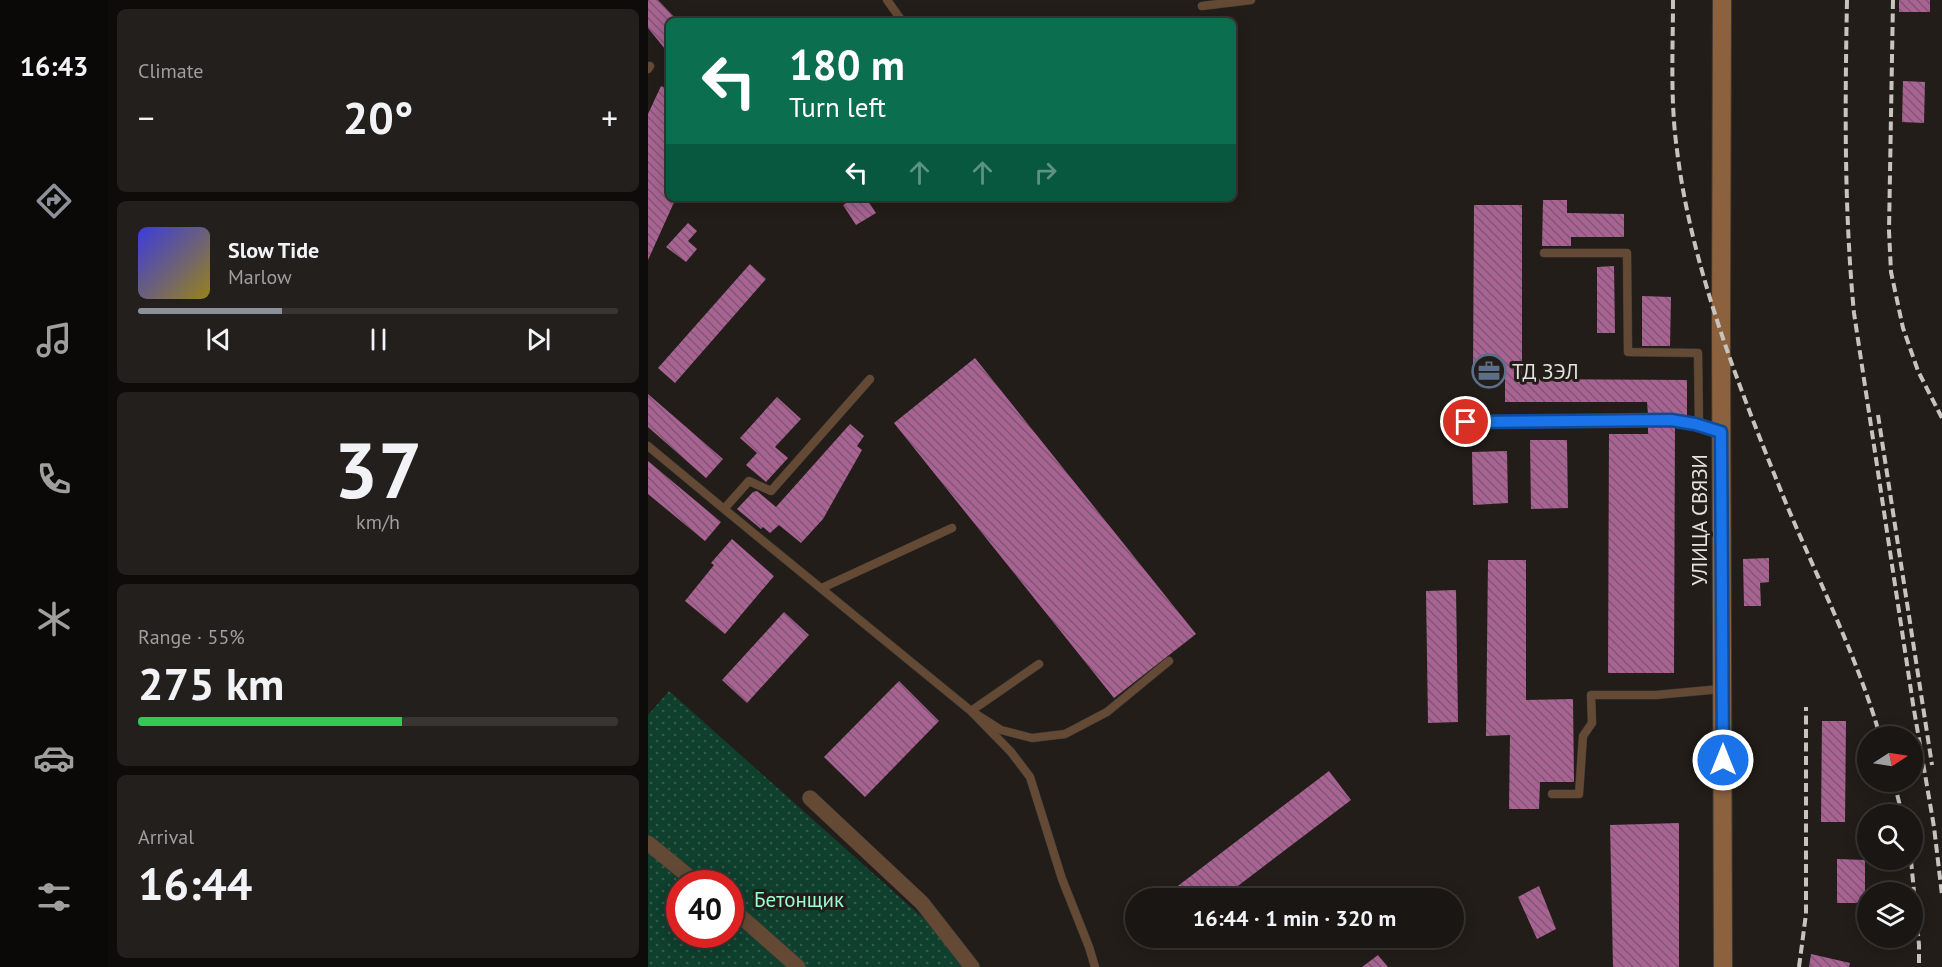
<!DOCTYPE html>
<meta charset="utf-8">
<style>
:root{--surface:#1a1613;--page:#231f1c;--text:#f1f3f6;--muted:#9f9fa0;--line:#383533;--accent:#8c9099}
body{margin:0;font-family:"PT Sans",sans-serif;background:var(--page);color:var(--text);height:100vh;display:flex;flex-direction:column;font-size:22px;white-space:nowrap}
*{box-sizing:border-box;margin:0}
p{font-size:20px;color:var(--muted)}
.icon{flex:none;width:33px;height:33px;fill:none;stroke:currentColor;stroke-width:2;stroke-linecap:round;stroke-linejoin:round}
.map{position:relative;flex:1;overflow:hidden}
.sheet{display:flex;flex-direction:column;gap:9px;padding:9px;background:#0e0c0a;width:540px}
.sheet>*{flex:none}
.banner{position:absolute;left:18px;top:18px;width:570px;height:183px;border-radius:9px;box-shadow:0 3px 15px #0003,0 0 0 2px var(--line);background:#0b6e4f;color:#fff;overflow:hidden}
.needle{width:39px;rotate:78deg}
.buttons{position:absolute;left:1209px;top:726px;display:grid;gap:12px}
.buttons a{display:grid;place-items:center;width:66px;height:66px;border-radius:50%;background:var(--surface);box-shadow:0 3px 15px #0003,0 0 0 2px var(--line);font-size:30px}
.speed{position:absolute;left:18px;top:870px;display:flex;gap:12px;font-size:30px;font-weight:700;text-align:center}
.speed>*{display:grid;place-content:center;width:78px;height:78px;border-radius:50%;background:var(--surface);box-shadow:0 3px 15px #0003,0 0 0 2px var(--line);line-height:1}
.speed .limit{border:9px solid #d22;background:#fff;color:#111}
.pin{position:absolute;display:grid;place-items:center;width:51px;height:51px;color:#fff;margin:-26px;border:3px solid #fff;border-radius:50%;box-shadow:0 2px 6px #0007}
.me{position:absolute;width:66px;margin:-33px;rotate:0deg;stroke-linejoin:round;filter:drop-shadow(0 0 4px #0008)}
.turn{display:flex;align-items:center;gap:21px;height:126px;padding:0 24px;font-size:27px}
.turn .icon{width:78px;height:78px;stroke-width:2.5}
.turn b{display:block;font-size:42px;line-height:51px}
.lanes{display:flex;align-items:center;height:57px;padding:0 24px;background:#0003;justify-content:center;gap:30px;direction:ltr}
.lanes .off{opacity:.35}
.big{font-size:45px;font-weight:700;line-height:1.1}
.sheet .tile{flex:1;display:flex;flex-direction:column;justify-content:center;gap:9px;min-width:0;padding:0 21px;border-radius:9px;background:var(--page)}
.sheet .dial{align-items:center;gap:0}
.dial b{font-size:78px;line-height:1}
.song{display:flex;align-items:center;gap:18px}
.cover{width:72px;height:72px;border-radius:9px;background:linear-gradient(135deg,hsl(240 70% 55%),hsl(50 70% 35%))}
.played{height:6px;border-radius:3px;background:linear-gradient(90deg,var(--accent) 30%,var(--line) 30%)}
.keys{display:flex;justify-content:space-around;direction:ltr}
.heat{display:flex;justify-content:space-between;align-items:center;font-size:33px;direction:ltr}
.charge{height:9px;border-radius:4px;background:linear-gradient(90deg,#34c759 55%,var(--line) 0)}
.trip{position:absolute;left:477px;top:888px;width:339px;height:60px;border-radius:30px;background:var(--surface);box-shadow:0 3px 15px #0003,0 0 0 2px var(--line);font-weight:700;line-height:60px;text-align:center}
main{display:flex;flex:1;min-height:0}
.tabs{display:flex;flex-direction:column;width:108px;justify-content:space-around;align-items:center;background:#0a0908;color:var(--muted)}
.tabs .icon{width:42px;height:42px}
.tabs .selected{color:var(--accent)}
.tabs b{font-size:27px;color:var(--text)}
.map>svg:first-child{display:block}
.garden{fill:url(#garden-dots);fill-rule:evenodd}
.building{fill:url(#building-back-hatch)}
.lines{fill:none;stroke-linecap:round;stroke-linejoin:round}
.lane-casing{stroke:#3d3935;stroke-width:9}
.street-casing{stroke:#3d3935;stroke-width:16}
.secondary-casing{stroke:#3d3935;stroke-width:20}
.lane{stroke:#644a34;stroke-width:8}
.street{stroke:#644a34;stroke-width:15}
.secondary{stroke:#8c623e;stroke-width:18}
.rail{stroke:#c7c4c0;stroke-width:4;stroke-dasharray:9 4.5;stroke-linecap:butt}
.route-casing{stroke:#114b97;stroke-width:15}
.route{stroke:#1a73e8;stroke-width:10}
.labels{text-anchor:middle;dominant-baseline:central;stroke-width:6;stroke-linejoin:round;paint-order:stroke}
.poi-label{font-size:21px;fill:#e5e2df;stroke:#221d19;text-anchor:start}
.street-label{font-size:21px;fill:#e5e2df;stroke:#221d19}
.park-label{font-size:21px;fill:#9afccf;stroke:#221d19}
</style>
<main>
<nav class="tabs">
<b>16:43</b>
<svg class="icon selected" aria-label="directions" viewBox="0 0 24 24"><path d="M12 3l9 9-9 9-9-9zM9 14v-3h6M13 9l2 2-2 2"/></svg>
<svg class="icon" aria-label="music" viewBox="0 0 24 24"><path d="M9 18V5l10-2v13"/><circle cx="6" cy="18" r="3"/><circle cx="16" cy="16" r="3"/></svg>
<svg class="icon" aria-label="phone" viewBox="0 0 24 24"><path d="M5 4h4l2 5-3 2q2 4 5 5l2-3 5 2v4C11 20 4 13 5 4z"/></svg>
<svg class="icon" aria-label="climate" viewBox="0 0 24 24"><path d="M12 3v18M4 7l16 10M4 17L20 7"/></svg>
<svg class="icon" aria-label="car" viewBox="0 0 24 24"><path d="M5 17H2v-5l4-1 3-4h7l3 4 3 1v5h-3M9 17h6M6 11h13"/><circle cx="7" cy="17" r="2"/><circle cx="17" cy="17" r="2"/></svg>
<svg class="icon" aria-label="filters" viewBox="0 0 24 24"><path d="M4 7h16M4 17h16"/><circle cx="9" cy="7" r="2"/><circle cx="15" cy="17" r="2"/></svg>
</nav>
<section class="sheet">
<div class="tile"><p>Climate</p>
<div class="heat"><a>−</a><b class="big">20°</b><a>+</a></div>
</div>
<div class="tile">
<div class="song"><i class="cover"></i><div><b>Slow Tide</b><p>Marlow</p></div></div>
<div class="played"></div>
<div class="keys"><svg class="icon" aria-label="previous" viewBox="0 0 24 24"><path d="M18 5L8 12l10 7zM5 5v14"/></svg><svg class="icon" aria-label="pause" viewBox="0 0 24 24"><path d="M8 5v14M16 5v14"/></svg><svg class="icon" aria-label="next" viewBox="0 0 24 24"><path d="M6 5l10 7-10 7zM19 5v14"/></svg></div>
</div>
<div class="tile dial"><b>37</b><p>km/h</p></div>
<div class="tile"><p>Range · 55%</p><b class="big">275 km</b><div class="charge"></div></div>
<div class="tile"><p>Arrival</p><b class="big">16:44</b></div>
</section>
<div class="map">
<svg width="1294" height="967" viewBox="0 0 1294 967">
<defs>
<pattern id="garden-dots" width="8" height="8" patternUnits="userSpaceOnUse" patternTransform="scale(1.5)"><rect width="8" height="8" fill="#0f3f2d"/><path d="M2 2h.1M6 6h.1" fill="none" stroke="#325a4b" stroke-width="1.8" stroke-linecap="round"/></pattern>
<pattern id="building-back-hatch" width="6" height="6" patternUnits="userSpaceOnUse" patternTransform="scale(1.5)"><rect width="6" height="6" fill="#a86393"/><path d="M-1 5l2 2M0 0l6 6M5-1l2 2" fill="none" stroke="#805773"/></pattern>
</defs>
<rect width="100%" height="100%" fill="#221d19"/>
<path class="garden" d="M21,691L312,951L323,967H0V715ZM32,884H82V934H32Z"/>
<path class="building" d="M0,0H10L30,21H21V54L0,28Z
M1251,0H1282V12H1251Z
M1255,81L1277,82L1276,123L1254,122Z
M13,86L21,89V198H28L0,260V114Z
M207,198H218L228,213L208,225L195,205Z
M895,200H919V213L976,214V237H923V246H894Z
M826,205H874V379L1039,380V416L1000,414L999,402H857V373L825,372Z
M40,223L49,231L40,241L49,249L38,262L18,247Z
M102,264L118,279L27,383L10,368Z
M966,266L967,333H949V267Z
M994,296L1023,297L1022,346H994Z
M327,358L548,634L466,698L246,423Z
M0,394L75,459L58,478L0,427Z
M129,397L153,419L127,447L140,458L118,482L98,465L109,453L92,438Z
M202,424L216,436L209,446L214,450L175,519L153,543L131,525L122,533L115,527L113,529L89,509L105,492L109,491L128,507Z
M1000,426L1027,427L1026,673H960L961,434H1000Z
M882,440H919L920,508L883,509Z
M859,451L860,503L825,505L824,452Z
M0,461L73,522L57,541L0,494Z
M84,539L126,576L77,634L37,601L66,565L63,563Z
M1121,558V582L1112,583L1113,606H1096L1095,559Z
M840,560H878V700L925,699L926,782H892L891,809H861L862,735L838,736Z
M808,590L810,722L780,723L778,591Z
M136,612L161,635L99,703L74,680Z
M251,681L291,721L217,797L176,757Z
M1174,721H1198L1197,822H1173Z
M681,771L703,800L574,898H514Z
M1031,823V967H965L962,825Z
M1189,859L1217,860V903H1189Z
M891,886L908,929L889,939L870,897Z
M1163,954L1202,963L1201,967H1161Z
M730,955L740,967H714Z"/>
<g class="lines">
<defs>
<path id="lane" d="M239,0L254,21
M554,6L603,0
M0,69L2,66
M896,253H979L980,352L1050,353L1051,426
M818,422L1023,420L1047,424L1072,432
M0,446L76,509L101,481L123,491L222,379
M76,509L323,711L363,752L382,777L414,879L441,947L447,967
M174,588L304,528
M391,664L323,711L353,730L384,738L417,734L459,712L521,661
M904,794H931L935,736L944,723L943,695H1008L1073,689"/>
<path id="street" d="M162,798L274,903L324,967
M0,843L50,884
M82,907L150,967"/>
<path id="secondary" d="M1074,0L1073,326L1075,967"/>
</defs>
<use href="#lane" class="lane-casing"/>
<use href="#street" class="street-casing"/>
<use href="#secondary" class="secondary-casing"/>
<use href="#lane" class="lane"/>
<use href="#street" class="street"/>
<use href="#secondary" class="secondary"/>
<path class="rail" d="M1025,0C1025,50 1022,100 1029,150C1042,259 1086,374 1127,476C1161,563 1206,646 1232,736
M1199,0C1197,105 1196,209 1206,313L1265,704L1286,827L1294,895
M1245,0L1241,231L1243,272L1255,328L1270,371L1294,418
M1230,415L1284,765
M1246,782L1254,814
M1263,860L1271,945V967
M1151,967L1158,914V707"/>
</g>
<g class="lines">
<defs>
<path id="route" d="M818,422L1023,420L1047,424L1073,432L1075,760"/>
</defs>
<use href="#route" class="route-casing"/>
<use href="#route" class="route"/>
</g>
<defs>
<symbol id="office-ring" viewBox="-11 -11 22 22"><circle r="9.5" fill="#221d19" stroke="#5c6f8a" stroke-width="1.5"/><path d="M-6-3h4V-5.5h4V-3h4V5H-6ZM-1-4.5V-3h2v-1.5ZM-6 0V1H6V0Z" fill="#5c6f8a"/></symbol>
</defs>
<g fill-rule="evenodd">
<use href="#office-ring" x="822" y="352" width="38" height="38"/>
</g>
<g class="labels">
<g class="poi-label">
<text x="864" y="371">ТД ЗЭЛ</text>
</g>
<g class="street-label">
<text transform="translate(1051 520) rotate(-90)">УЛИЦА СВЯЗИ</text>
</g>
<g class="park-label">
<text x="151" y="899">Бетонщик</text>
</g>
</g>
</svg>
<div class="buttons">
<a><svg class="needle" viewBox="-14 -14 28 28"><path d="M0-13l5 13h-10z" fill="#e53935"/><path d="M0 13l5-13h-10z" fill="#9f9fa0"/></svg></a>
<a><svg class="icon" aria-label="search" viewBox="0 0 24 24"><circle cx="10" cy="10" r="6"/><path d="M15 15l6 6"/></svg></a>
<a><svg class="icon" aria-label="layers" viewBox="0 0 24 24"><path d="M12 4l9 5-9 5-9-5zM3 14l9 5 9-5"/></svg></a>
</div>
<div class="speed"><div class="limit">40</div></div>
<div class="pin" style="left:818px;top:422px;background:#d93025"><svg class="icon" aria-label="arrive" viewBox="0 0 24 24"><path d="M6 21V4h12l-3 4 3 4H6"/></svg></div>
<svg class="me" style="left:1075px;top:760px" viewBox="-20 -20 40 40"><circle r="17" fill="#1a73e8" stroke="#fff" stroke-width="3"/><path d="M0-11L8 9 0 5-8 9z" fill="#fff"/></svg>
<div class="trip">16:44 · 1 min · 320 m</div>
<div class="banner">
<div class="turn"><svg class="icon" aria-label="left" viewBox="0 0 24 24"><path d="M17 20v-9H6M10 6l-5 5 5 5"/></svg><div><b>180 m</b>Turn left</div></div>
<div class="lanes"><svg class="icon" aria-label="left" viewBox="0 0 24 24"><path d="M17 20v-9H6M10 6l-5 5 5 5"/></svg><svg class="icon off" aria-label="ahead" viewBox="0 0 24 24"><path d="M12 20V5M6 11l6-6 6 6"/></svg><svg class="icon off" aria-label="ahead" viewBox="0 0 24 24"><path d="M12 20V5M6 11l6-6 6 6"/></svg><svg class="icon off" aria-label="right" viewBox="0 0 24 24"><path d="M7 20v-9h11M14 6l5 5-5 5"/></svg></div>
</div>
</div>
</main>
